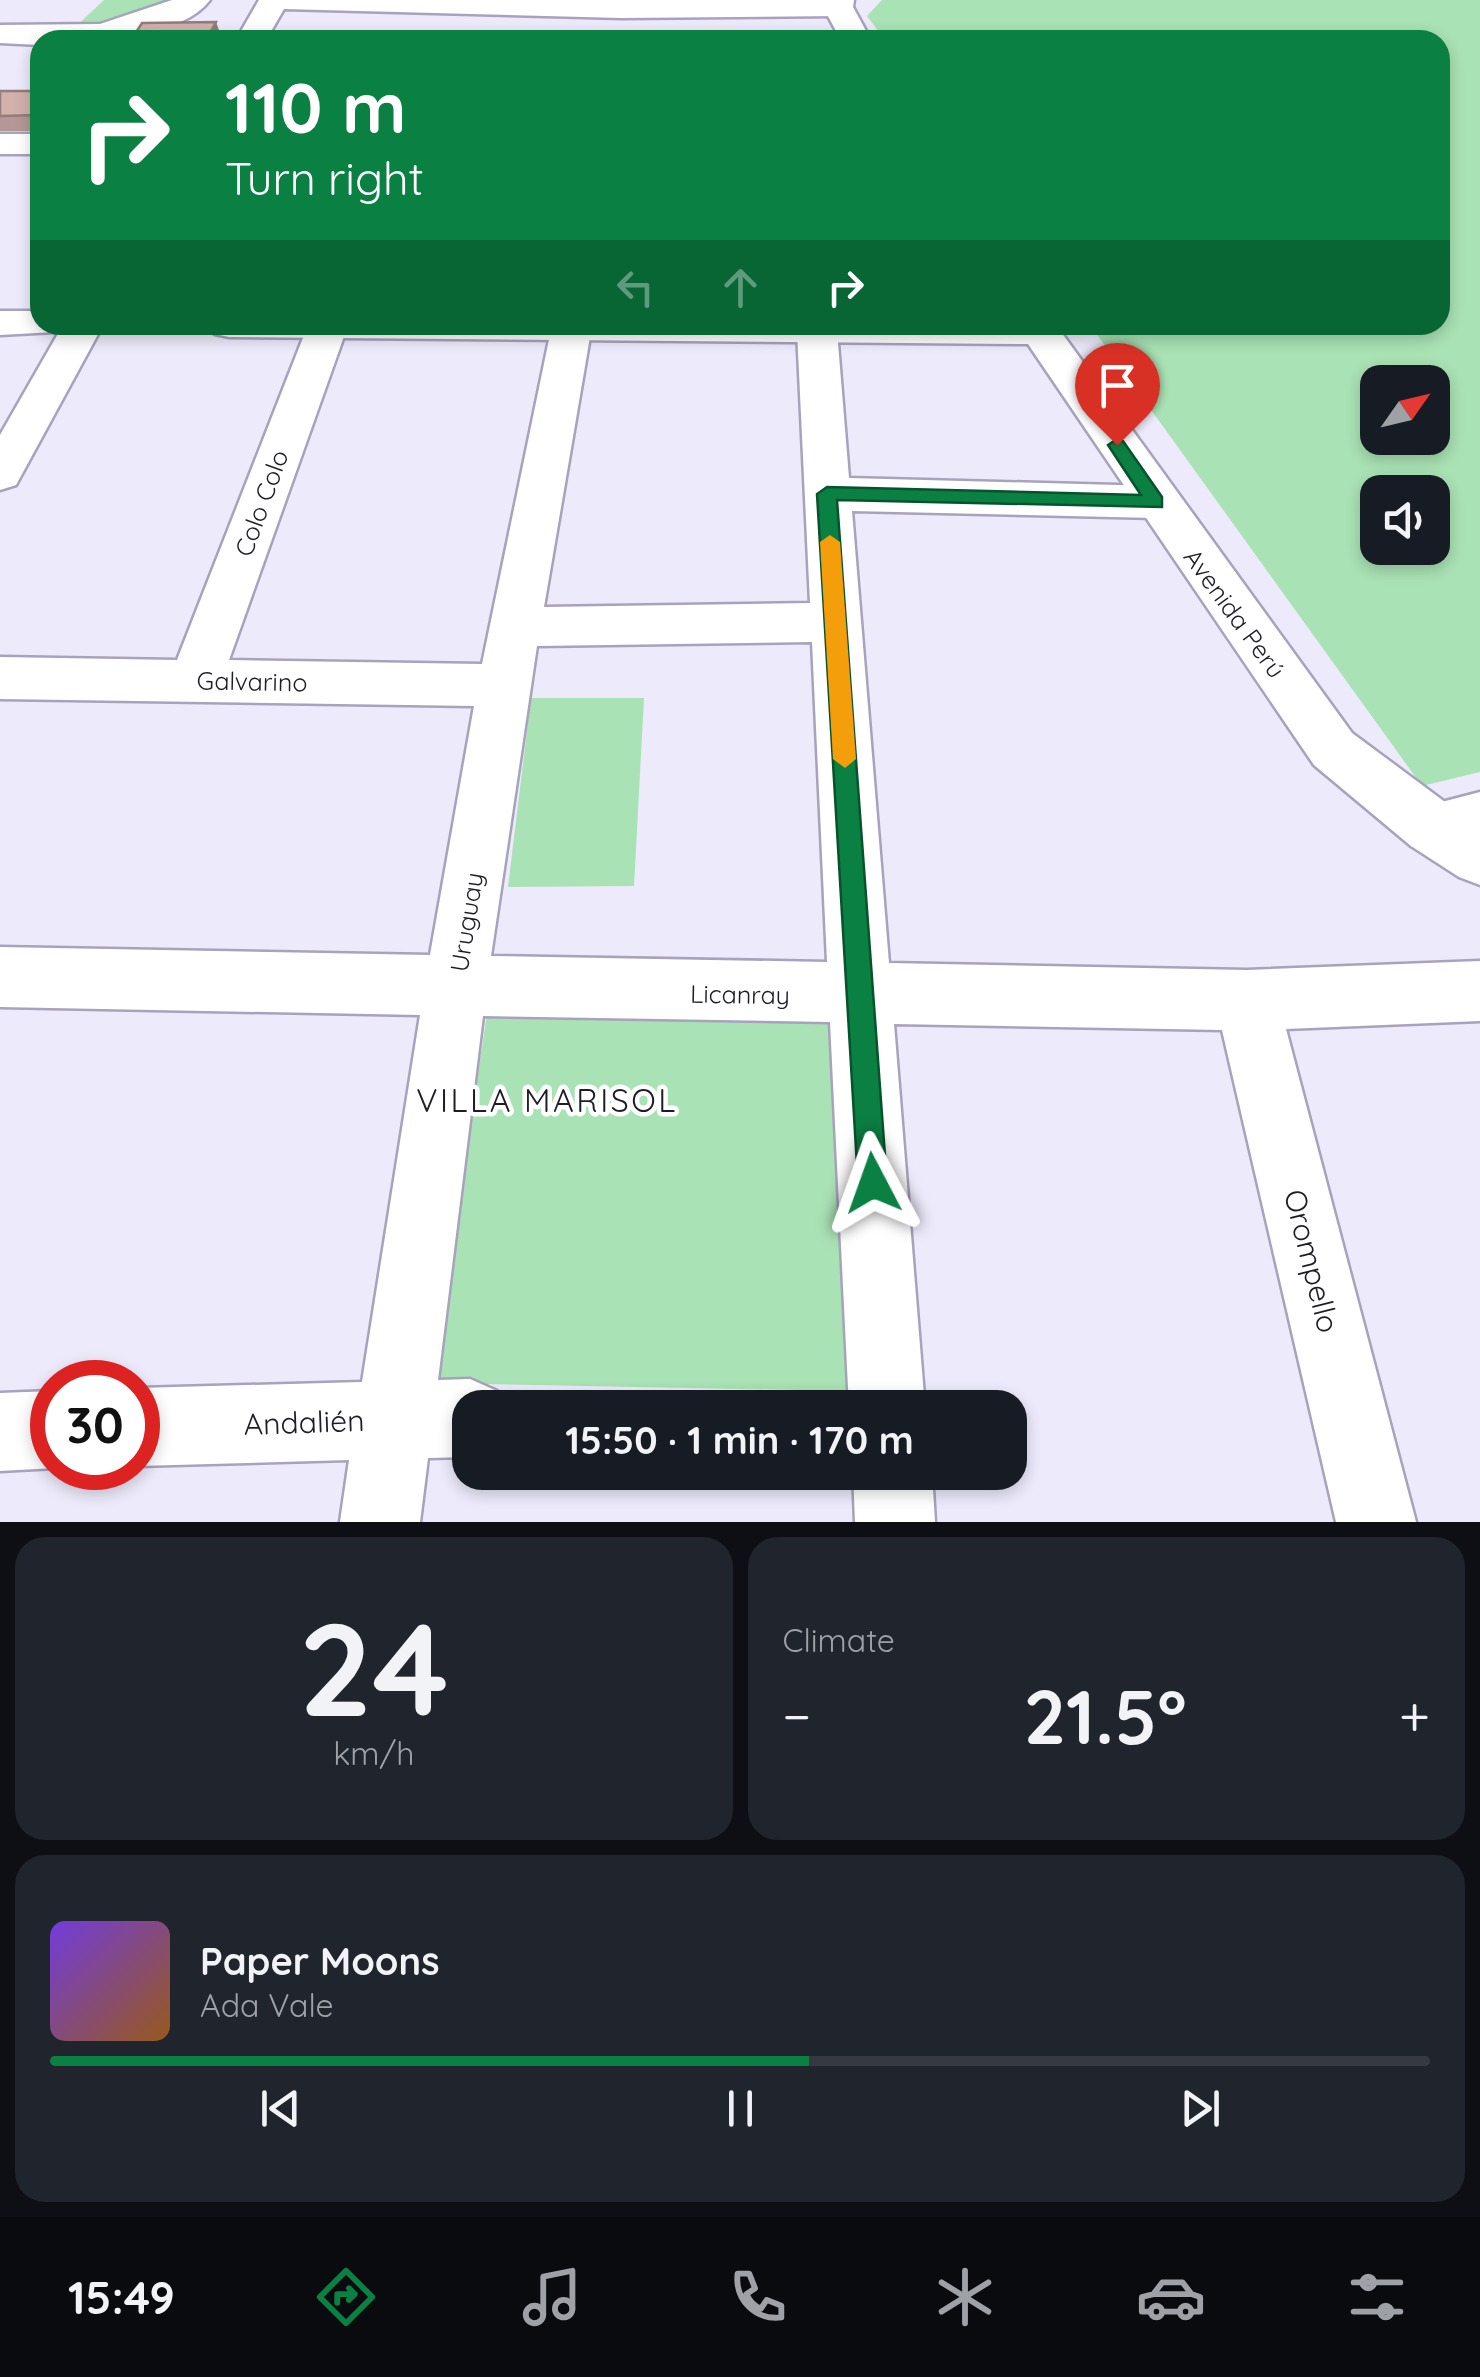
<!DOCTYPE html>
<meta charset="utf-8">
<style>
:root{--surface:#171b24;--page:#20242c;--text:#f1f3f6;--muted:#9ea1a6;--line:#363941;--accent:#0b8043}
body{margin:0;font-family:Quicksand,sans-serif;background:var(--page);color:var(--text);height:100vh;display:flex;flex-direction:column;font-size:38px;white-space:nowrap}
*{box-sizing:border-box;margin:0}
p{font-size:32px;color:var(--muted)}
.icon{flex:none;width:55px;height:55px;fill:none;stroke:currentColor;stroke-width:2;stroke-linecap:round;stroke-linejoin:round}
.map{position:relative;height:1522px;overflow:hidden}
.panel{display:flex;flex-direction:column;gap:15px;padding:15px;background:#0d0f14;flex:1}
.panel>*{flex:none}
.banner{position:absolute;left:30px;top:30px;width:1420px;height:305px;border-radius:30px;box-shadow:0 5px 15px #0003;background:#0b8043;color:#fff;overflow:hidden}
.needle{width:65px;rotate:56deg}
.controls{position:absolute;left:1360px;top:365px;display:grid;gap:20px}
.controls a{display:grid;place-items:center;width:90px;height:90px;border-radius:20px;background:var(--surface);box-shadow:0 5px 15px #0003;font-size:50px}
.speed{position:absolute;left:30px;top:1360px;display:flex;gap:20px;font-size:50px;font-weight:700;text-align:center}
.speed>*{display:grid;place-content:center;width:130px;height:130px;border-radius:50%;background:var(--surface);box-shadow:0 5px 15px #0003;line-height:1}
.speed .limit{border:15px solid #d22;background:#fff;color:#111}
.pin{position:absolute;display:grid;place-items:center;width:85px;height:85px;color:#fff;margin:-102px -42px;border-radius:50% 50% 50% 0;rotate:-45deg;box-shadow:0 0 10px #0007}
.pin .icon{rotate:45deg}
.me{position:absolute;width:110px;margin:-55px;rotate:356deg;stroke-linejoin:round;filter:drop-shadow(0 0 8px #0008)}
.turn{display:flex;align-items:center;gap:35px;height:210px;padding:0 30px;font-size:45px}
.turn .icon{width:130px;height:130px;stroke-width:2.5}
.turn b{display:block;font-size:70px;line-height:85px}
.lanes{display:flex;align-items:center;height:95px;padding:0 30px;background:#0003;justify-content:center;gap:50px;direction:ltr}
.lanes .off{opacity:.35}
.big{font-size:75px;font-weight:800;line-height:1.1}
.panel .tile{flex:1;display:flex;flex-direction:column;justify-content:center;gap:15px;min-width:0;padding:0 35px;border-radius:30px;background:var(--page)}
.panel .dial{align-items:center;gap:0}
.dial b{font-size:130px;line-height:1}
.song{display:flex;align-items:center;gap:30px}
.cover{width:120px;height:120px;border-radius:15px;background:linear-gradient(135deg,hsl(260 70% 55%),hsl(30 70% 35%))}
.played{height:10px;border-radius:5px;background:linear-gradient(90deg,var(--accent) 55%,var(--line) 55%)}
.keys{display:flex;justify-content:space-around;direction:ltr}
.heat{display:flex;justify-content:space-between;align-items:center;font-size:55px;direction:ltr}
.panel .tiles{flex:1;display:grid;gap:15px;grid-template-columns:1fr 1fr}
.tile:last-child{grid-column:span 2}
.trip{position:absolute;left:452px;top:1390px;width:575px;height:100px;border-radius:30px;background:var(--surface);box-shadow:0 5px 15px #0003;font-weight:800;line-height:100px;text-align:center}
.tabs{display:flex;height:160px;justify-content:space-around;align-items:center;background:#090b0e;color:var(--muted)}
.tabs .icon{width:70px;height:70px}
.tabs .current{color:var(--accent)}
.tabs b{font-size:45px;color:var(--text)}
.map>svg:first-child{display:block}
.green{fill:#a9e2b4;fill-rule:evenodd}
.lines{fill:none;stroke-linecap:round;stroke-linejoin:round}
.street-casing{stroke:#a8a2bd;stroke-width:5}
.secondary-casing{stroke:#a8a2bd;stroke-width:5}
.street{fill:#fff;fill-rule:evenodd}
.secondary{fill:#fff;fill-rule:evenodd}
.wall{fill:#b59895}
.shaded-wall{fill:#937c79}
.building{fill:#d2b1ad;stroke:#937c79;stroke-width:2.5}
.route{fill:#0b8043;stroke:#07532c;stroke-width:2.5}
.slow{fill:#f59e0b}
.labels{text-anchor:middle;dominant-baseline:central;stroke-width:9;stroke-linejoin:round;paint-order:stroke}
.street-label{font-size:25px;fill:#1e1c26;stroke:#fff}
.near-street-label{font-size:30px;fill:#1e1c26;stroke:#fff}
.near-neighbourhood-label{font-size:32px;letter-spacing:2.5px;fill:#1e1c26;stroke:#fff}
</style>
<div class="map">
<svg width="1480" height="1522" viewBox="0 0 1480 1522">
<rect width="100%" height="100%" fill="#edeafb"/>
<path class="green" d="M104,0H164L163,6L72,30Z
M882,0H1480V772L1422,786L1090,325H1440V40H885L867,16ZM1378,382H1432V438H1378ZM1378,492H1432V548H1378Z
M531,698H644L634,886L508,887Z
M488,1007L834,1013L847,1391L432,1383Z"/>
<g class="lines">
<defs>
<path id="street" d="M172,0H210C179,41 86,40 40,40V45L0,43V25L100,24Z
M259,0H845L853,7L838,16L621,18L284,9L266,40H236Z
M0,134H40V154H0Z
M63,325H103L16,485L0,490V435Z
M308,325H348L229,660L482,664L552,325H592L544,607L810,603L797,331L801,325H833L837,331L849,478L1155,486L1171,490L1178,502L1171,514L1155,518L852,511L889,963L1247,970L1480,961V1021L1286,1029L1416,1522H1336L1222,1030L894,1024L925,1408H849L830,1022L483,1016L438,1380L470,1379L497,1391L504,1408H470V1457L428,1458L420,1522H340L349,1460L138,1466V1388L362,1382L420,1015L0,1007V947L430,955L474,706L0,699V657L177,660ZM812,642L827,962L491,956L537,646Z
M1480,792V842L1431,853L1411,846L1402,828L1411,810Z
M52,1391L55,1468L0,1471V1393Z
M853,1472H932L935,1522H855Z"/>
<path id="secondary" d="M824,0H854L853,7L871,40H841L823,7Z
M0,311H40V325H59L54,332L0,335Z
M209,325H1056L1352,733L1480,828V885L1459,877L1411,846L1314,765L1028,344L229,337L215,334Z"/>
</defs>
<use href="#street" class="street-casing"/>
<use href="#secondary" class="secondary-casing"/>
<use href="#street" class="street"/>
<use href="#secondary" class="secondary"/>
</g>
<path class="wall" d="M0,91H40V131H0Z"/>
<path class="shaded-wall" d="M216,22L222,38L220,40H206Z"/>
<path class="building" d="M216,22L206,40H131L142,23Z
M0,91H40V115L0,116Z"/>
<path class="route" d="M1117,439L1123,441L1162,497V507L837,500L887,1183L883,1193L873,1198L863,1193L858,1183L817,494L827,487L1141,495L1108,445Z"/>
<path class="slow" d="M830,535L840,542L856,759L845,768L833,759L820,542Z"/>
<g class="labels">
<g class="street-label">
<text transform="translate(261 503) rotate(-70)">Colo Colo</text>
<text transform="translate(1235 613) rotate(54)">Avenida Perú</text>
<text transform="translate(252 681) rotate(1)">Galvarino</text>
<text transform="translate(466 922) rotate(-81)">Uruguay</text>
<text transform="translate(740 994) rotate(1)">Licanray</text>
</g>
<g class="near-street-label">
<text transform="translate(1312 1261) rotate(76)">Orompello</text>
<text transform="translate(304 1422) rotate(-2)">Andalién</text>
</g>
<g class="near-neighbourhood-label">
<text x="547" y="1100">VILLA MARISOL</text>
</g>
</g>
</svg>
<div class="controls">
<a><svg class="needle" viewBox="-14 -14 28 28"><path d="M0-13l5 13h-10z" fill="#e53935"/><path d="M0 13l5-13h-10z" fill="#9ea1a6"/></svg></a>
<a><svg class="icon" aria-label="sound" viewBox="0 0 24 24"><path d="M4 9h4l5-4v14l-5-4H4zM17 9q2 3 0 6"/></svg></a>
</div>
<div class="speed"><div class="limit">30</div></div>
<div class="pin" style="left:1117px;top:445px;background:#d93025"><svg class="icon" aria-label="arrive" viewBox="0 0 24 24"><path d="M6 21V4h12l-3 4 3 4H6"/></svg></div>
<svg class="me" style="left:873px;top:1183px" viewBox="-20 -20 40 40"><path d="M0-17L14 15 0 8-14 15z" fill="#0b8043" stroke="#fff" stroke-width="4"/></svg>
<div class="trip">15:50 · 1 min · 170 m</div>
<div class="banner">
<div class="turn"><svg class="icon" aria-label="right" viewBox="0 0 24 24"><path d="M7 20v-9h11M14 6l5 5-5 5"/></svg><div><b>110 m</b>Turn right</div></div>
<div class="lanes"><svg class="icon off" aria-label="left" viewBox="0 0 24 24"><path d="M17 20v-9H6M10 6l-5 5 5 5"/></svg><svg class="icon off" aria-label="ahead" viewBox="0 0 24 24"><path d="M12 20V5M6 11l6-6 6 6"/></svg><svg class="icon" aria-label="right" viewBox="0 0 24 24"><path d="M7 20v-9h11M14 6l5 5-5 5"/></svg></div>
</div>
</div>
<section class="panel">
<div class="tiles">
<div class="tile dial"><b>24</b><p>km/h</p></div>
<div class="tile"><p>Climate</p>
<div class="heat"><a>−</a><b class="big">21.5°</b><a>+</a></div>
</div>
<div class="tile">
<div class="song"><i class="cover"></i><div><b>Paper Moons</b><p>Ada Vale</p></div></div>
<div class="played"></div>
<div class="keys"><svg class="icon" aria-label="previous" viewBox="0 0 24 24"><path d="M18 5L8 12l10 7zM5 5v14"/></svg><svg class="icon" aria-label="pause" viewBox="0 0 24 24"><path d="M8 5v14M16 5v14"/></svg><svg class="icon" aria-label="next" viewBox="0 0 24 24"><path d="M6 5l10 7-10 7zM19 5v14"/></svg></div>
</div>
</div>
</section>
<nav class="tabs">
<b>15:49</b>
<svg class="icon current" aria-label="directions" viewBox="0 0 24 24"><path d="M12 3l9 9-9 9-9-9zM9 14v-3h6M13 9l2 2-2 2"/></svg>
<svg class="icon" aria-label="music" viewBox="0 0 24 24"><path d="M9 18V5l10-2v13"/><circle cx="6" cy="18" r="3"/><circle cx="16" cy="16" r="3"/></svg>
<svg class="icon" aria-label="phone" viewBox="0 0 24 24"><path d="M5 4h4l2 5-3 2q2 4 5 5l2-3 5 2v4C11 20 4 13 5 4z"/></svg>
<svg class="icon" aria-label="climate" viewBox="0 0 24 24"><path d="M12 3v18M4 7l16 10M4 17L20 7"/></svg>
<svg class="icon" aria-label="car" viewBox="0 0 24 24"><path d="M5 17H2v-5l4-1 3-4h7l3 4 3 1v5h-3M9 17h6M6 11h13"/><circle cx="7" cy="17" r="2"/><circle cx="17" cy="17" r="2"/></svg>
<svg class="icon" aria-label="filters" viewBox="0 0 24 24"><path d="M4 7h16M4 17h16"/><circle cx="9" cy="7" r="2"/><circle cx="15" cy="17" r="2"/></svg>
</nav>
